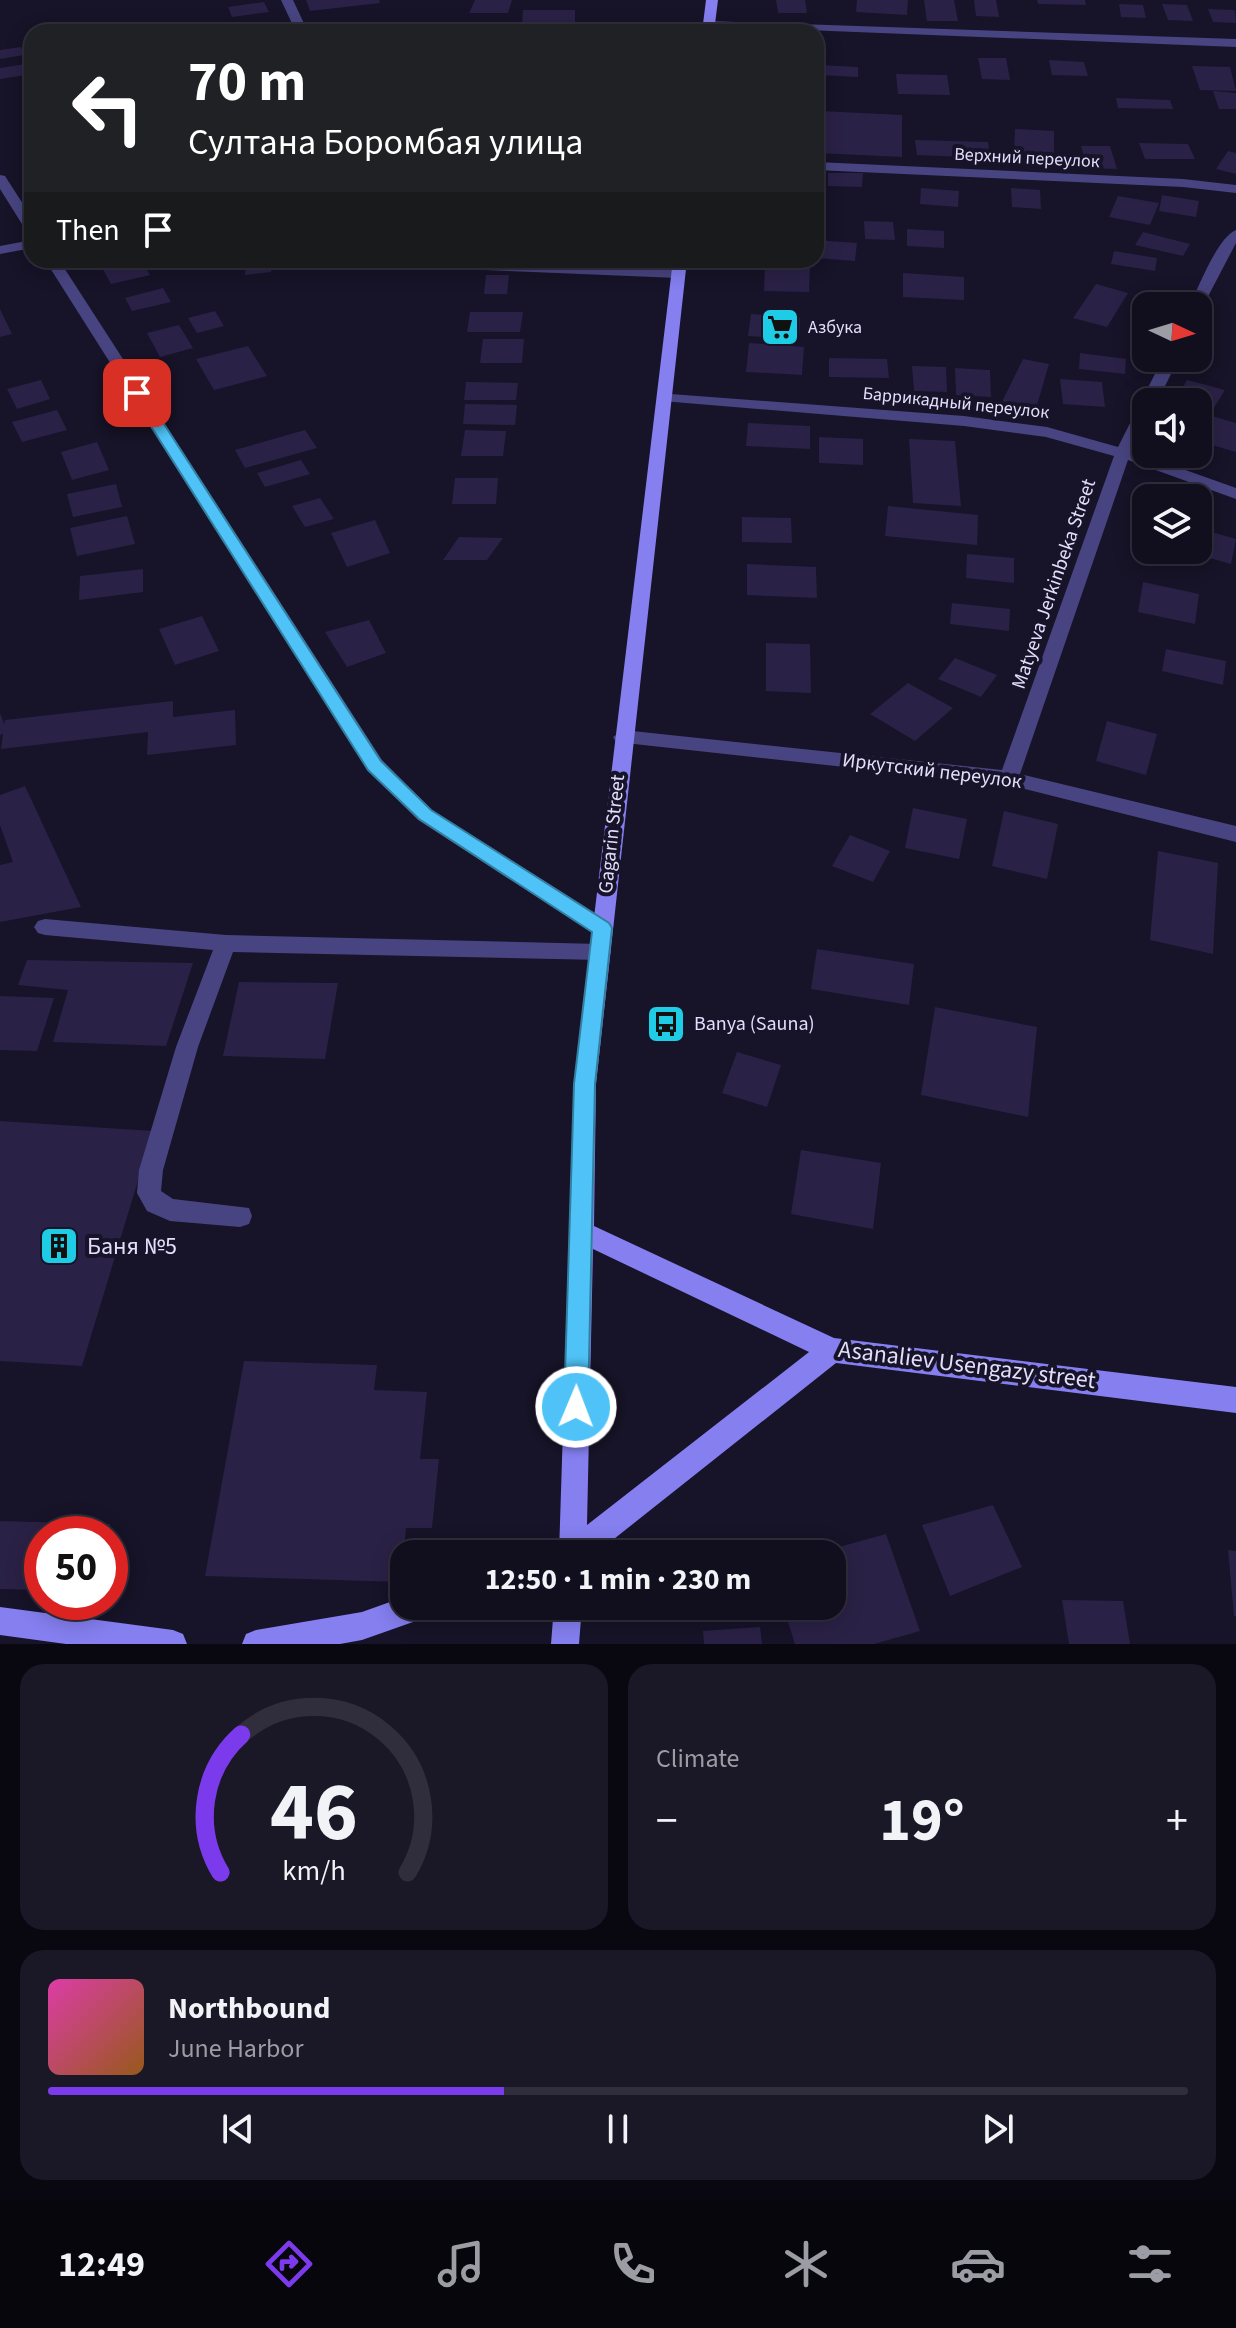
<!DOCTYPE html>
<meta charset="utf-8">
<style>
:root{--surface:#110e1e;--page:#1a1727;--text:#f1f3f6;--muted:#9c9ca4;--line:#302e3c;--accent:#7c3aed}
body{margin:0;font-family:"Source Sans 3",sans-serif;background:var(--page);color:var(--text);height:100vh;display:flex;flex-direction:column;font-size:30px;white-space:nowrap}
*{box-sizing:border-box;margin:0}
p{font-size:26px;color:var(--muted)}
.icon{flex:none;width:44px;height:44px;fill:none;stroke:currentColor;stroke-width:2;stroke-linecap:round;stroke-linejoin:round}
.map{position:relative;height:1644px;overflow:hidden}
.details{display:flex;flex-direction:column;gap:20px;padding:20px;background:#090810;flex:1}
.details>*{flex:none}
.hud{position:absolute;left:24px;top:24px;width:800px;height:244px;border-radius:24px;box-shadow:0 4px 20px #0003,0 0 0 2px var(--line);background:#202124;color:#fff;overflow:hidden}
.needle{width:52px;rotate:94deg}
.buttons{position:absolute;left:1132px;top:292px;display:grid;gap:16px}
.buttons a{display:grid;place-items:center;width:80px;height:80px;border-radius:16px;background:var(--surface);box-shadow:0 4px 20px #0003,0 0 0 2px var(--line);font-size:40px}
.speed{position:absolute;left:24px;top:1516px;display:flex;gap:16px;font-size:40px;font-weight:700;text-align:center}
.speed>*{display:grid;place-content:center;width:104px;height:104px;border-radius:50%;background:var(--surface);box-shadow:0 4px 20px #0003,0 0 0 2px var(--line);line-height:1}
.speed .limit{border:12px solid #d22;background:#fff;color:#111}
.pin{position:absolute;display:grid;place-items:center;width:68px;height:68px;color:#fff;margin:-34px;border-radius:16px;box-shadow:0 4px 12px #0006}
.me{position:absolute;width:88px;margin:-44px;rotate:1deg;stroke-linejoin:round;filter:drop-shadow(0 0 6px #0008)}
.turn{display:flex;align-items:center;gap:28px;height:168px;padding:0 32px;font-size:36px}
.turn .icon{width:104px;height:104px;stroke-width:2.5}
.turn b{display:block;font-size:56px;line-height:68px}
.then{display:flex;align-items:center;height:76px;padding:0 32px;background:#0003;gap:16px;font-size:30px}
.big{font-size:60px;font-weight:700;line-height:1.1}
.details .widget{flex:1;display:flex;flex-direction:column;justify-content:center;gap:12px;min-width:0;padding:0 28px;border-radius:24px;background:var(--page)}
.details .dial{align-items:center;gap:0}
.dial svg{height:208px;overflow:visible;fill:none;stroke:var(--line);stroke-width:7;stroke-linecap:round;text-anchor:middle}
.dial text{fill:var(--text);stroke:none}
.song{display:flex;align-items:center;gap:24px}
.cover{width:96px;height:96px;border-radius:12px;background:linear-gradient(135deg,hsl(320 70% 55%),hsl(30 70% 35%))}
.played{height:8px;border-radius:4px;background:linear-gradient(90deg,var(--accent) 40%,var(--line) 40%)}
.keys{display:flex;justify-content:space-around;direction:ltr}
.heat{display:flex;justify-content:space-between;align-items:center;font-size:44px;direction:ltr}
.details .tiles{flex:1;display:grid;gap:20px;grid-template-columns:1fr 1fr}
.widget:last-child{grid-column:span 2}
.trip{position:absolute;left:390px;top:1540px;width:456px;height:80px;border-radius:24px;background:var(--surface);box-shadow:0 4px 20px #0003,0 0 0 2px var(--line);font-weight:700;line-height:80px;text-align:center}
.tabs{display:flex;height:128px;justify-content:space-around;align-items:center;background:#07060c;color:var(--muted)}
.tabs .icon{width:56px;height:56px}
.tabs .active{color:var(--accent)}
.tabs b{font-size:36px;color:var(--text)}
.map>svg:first-child{display:block}
.building{fill:#2a2146}
.lines{fill:none;stroke-linecap:round;stroke-linejoin:round}
.lane{fill:#484481;fill-rule:evenodd}
.street{fill:#484481;fill-rule:evenodd}
.secondary{fill:#857ff0;fill-rule:evenodd}
.route{fill:#4fc3f7;stroke:#337fa1;stroke-width:2}
.labels{text-anchor:middle;dominant-baseline:central;stroke-width:8;stroke-linejoin:round;paint-order:stroke}
.far-street-label{font-size:18px;fill:#e2defb;stroke:#171328}
.far-poi-label{font-size:18px;fill:#e2defb;stroke:#171328;text-anchor:start}
.street-label{font-size:20px;fill:#e2defb;stroke:#171328}
.poi-label{font-size:20px;fill:#e2defb;stroke:#171328;text-anchor:start}
.near-poi-label{font-size:24px;fill:#e2defb;stroke:#171328;text-anchor:start}
.near-street-label{font-size:24px;fill:#e2defb;stroke:#171328}
</style>
<div class="map">
<svg width="1236" height="1644" viewBox="0 0 1236 1644">
<rect width="100%" height="100%" fill="#171328"/>
<path class="building" d="M306,0H379L380,3L310,11Z
M475,0H512L508,13H469Z
M776,0H805L807,13H778Z
M857,0H908L907,15L856,12Z
M924,0H954L958,21H927Z
M974,0H996L999,17L976,16Z
M1037,0H1085L1086,5L1038,4Z
M264,2L269,12L232,17L228,7Z
M1119,4L1143,5L1146,18L1121,17Z
M1162,4L1187,5L1193,21L1168,20Z
M1208,9L1235,10L1236,23L1213,22Z
M523,10H575V23H522Z
M21,47L24,55L0,59V50Z
M978,58H1006L1010,80L982,79Z
M1049,60L1084,62L1088,76L1052,75Z
M32,63V74L0,79V68Z
M819,65L858,67V77L819,75Z
M1192,66L1230,67L1236,91L1200,90Z
M896,74L947,75L950,95L898,94Z
M1213,91L1236,93V109H1219Z
M1116,98L1170,100L1173,109L1118,108Z
M821,111L902,115V157L818,153Z
M1015,129L1054,131V159L1014,156Z
M915,140L988,142L990,158L917,155Z
M1139,143L1188,144L1195,159H1145Z
M1081,146H1110L1117,169L1087,168Z
M1228,151L1236,153V174L1216,169Z
M828,173H863L862,187L828,186Z
M921,188L959,191L958,207L920,204Z
M1011,188L1040,190L1041,209L1012,207Z
M1162,195L1199,201L1196,217L1159,211Z
M1118,196L1159,203L1150,225L1109,217Z
M864,221L893,222L895,240L865,239Z
M907,229L944,231V248L907,246Z
M1143,232L1190,244L1183,256L1135,245Z
M816,240L857,243L855,261L816,258Z
M1114,251L1157,258L1155,271L1111,264Z
M118,260H141L150,275L111,284L100,264Z
M246,260H273L271,272L245,275Z
M765,266L810,267L809,292L764,291Z
M903,273L964,277V300L903,297Z
M486,275H509L507,294H484Z
M1096,284L1128,293L1107,327L1073,318Z
M163,288L171,302L132,311L125,298Z
M0,309L12,334L0,337Z
M215,311L224,326L197,333L188,318Z
M470,312H523L520,332H467Z
M751,314L800,318L799,339L748,336Z
M179,325L193,348L160,357L147,333Z
M483,339H524L522,363H480Z
M749,343L804,347L802,375L746,372Z
M248,346L267,376L214,390L196,359Z
M1080,353L1126,359L1125,374L1079,369Z
M829,358L887,359L889,378L829,377Z
M1023,359L1049,364L1033,419L998,410Z
M912,366L946,367L947,392L914,391Z
M955,368L990,370L991,397L956,395Z
M1060,379L1102,382L1105,407L1063,404Z
M41,380L50,399L17,409L7,389Z
M1187,380L1225,390L1212,411L1198,407V402L1176,400Z
M466,382L518,383L516,400H464Z
M465,404L517,405L515,425L463,424Z
M57,410L67,430L22,442L12,422Z
M1198,412L1236,423V452L1198,441Z
M748,423L810,426V449L746,446Z
M305,430L317,448L245,468L235,450Z
M465,430L506,431L503,456H461Z
M819,437L863,439V465L819,463Z
M909,439L955,441L961,506L913,503Z
M97,442L109,470L72,480L61,452Z
M301,460L310,474L265,487L257,473Z
M455,478H498L496,504H452Z
M116,484L122,507L73,517L67,494Z
M320,498L334,519L305,527L292,506Z
M888,506L978,515L977,545L885,536Z
M127,516L135,544L77,556L70,528Z
M742,517L791,518L792,543L742,542Z
M375,520L390,553L347,567L331,533Z
M1198,528L1236,539L1231,564L1185,551L1198,550Z
M459,537L503,538L487,560H443Z
M967,554L1014,558V583L966,578Z
M747,564L816,567L817,598L747,595Z
M143,569V592L79,600L80,576Z
M1143,582L1199,594L1195,624L1138,612Z
M952,603L1010,609L1009,631L950,624Z
M202,616L219,651L175,665L159,629Z
M369,620L386,653L347,667L325,632Z
M766,643L810,644L811,693L766,691Z
M1166,649L1226,661L1223,685L1162,671Z
M955,658L997,675L981,697L938,679Z
M908,683L953,708L915,741L870,714Z
M173,701V717L235,710L236,745L147,755L148,732L1,749L3,734L0,735V713L4,724L5,720Z
M1107,721L1157,734L1146,775L1096,761Z
M25,786L81,907L0,922V865L13,862L0,825V795Z
M913,808L967,819L959,859L905,848Z
M1004,811L1058,824L1047,879L992,866Z
M850,835L890,851L873,882L832,866Z
M1158,851L1218,863L1213,954L1150,940Z
M817,949L914,964L909,1005L811,989Z
M27,960L193,963L166,1046L53,1042L68,990L18,985Z
M239,982L338,983L325,1059L223,1056Z
M0,996L54,998L37,1051L0,1050Z
M935,1007L1037,1027L1028,1117L921,1095Z
M737,1052L781,1065L767,1107L722,1093Z
M0,1121L153,1131L82,1366L0,1361Z
M801,1150L881,1163L873,1229L791,1214Z
M244,1361L377,1365L374,1390L427,1392L420,1459H439L432,1528H406L401,1582L205,1576Z
M993,1505L1022,1567L950,1596L922,1525Z
M0,1521L110,1524L108,1534H42V1590L0,1589Z
M886,1534L920,1631L874,1644H795L783,1606H832V1554L817,1553Z
M1228,1550L1236,1551V1616H1234Z
M1062,1600L1123,1601L1130,1644H1069Z
M760,1627L762,1644H704L703,1631Z"/>
<g class="lines">
<path class="lane" d="M32,240V248L0,254V246Z
M45,919L226,935L600,944L608,946L611,952L608,958L600,960L233,952L198,1047L163,1170L161,1191L173,1199L249,1208L252,1216L249,1224L240,1227L170,1221L147,1211L137,1193L139,1170L176,1047L213,950L45,935L38,933L34,927L38,921Z"/>
<path class="street" d="M281,0H293L308,32H296Z
M709,21L1236,39V47L705,26V22Z
M816,162L1183,179L1236,185V193L1183,187L816,170Z
M0,175L5,176L32,218V233L27,232L0,189Z
M1236,230V243L1203,306L1198,310V306H1189C1199,287 1217,238 1236,230Z
M45,260H59L382,760L432,810L609,922L613,928L609,934L602,936L595,934L418,820L368,770Z
M402,260L678,270L685,274L678,278L410,267L405,266Z
M1163,358H1179L1157,402H1146V423L1132,451L1236,488V499L1128,460L1020,774L1236,826V842L1009,785L616,742L613,737L623,730L1002,770L1114,456L1046,437L964,426L662,401L657,399V393L964,416L1047,427L1118,447Z"/>
<path class="secondary" d="M706,0H718L714,32H702Z
M673,260H687L596,1084L594,1226L834,1338L1236,1387V1413L836,1363L595,1554H559L574,1084ZM593,1249L809,1352L587,1525Z
M404,1597V1606H434L430,1616L362,1640L340,1644H242L246,1634L256,1630L362,1612Z
M554,1606H582L579,1644H551Z
M0,1607L173,1630L183,1634L187,1644H66L0,1635Z"/>
</g>
<path class="route" d="M137,389L144,393L381,761L431,810L609,923L612,928L595,1084L588,1407L585,1415L576,1419L568,1415L564,1407L574,1084L592,932L419,819L368,770L130,393Z"/>
<defs>
<symbol id="supermarket-square" viewBox="-11 -11 22 22"><rect x="-9" y="-9" width="18" height="18" rx="4" fill="#1fcce5" stroke="#171328"/><path d="M-6-5.5h2.5l.6 2H6L4.5 2H-2.5L-4.4-4H-6ZM-1.5 3.2a1.3 1.3 0 1 0 .1 0ZM3 3.2a1.3 1.3 0 1 0 .1 0Z" fill="#111"/></symbol>
<symbol id="bus-square" viewBox="-11 -11 22 22"><rect x="-9" y="-9" width="18" height="18" rx="4" fill="#1fcce5" stroke="#171328"/><path d="M-5-6H5V4H4V6H2V4H-2V6H-4V4H-5ZM-3.5-4V0h7V-4ZM-3.5 1.2v1.5H-2V1.2ZM2 1.2v1.5H3.5V1.2Z" fill="#111"/></symbol>
<symbol id="building-square" viewBox="-11 -11 22 22"><rect x="-9" y="-9" width="18" height="18" rx="4" fill="#1fcce5" stroke="#171328"/><path d="M-4-6H4V6H1V3H-1V6H-4ZM-2.5-4.3h1.7v1.8h-1.7ZM.8-4.3h1.7v1.8H.8ZM-2.5-1h1.7V.8h-1.7ZM.8-1h1.7V.8H.8Z" fill="#111"/></symbol>
</defs>
<g fill-rule="evenodd">
<use href="#supermarket-square" x="758" y="305" width="44" height="44"/>
<use href="#bus-square" x="644" y="1002" width="44" height="44"/>
<use href="#building-square" x="37" y="1224" width="44" height="44"/>
</g>
<g class="labels">
<g class="far-street-label">
<text transform="translate(1027 158) rotate(3)">Верхний переулок</text>
<text transform="translate(956 403) rotate(6)">Баррикадный переулок</text>
</g>
<g class="far-poi-label">
<text x="808" y="327">Азбука</text>
</g>
<g class="street-label">
<text transform="translate(1054 584) rotate(-71)">Matyeva Jerkinbeka Street</text>
<text transform="translate(932 771) rotate(7)">Иркутский переулок</text>
<text transform="translate(612 834) rotate(-84)">Gagarin Street</text>
</g>
<g class="poi-label">
<text x="694" y="1024">Banya (Sauna)</text>
</g>
<g class="near-poi-label">
<text x="87" y="1246">Баня №5</text>
</g>
<g class="near-street-label">
<text transform="translate(967 1365) rotate(7)">Asanaliev Usengazy street</text>
</g>
</g>
</svg>
<div class="buttons">
<a><svg class="needle" viewBox="-14 -14 28 28"><path d="M0-13l5 13h-10z" fill="#e53935"/><path d="M0 13l5-13h-10z" fill="#9c9ca4"/></svg></a>
<a><svg class="icon" aria-label="sound" viewBox="0 0 24 24"><path d="M4 9h4l5-4v14l-5-4H4zM17 9q2 3 0 6"/></svg></a>
<a><svg class="icon" aria-label="layers" viewBox="0 0 24 24"><path d="M12 4l9 5-9 5-9-5zM3 14l9 5 9-5"/></svg></a>
</div>
<div class="speed"><div class="limit">50</div></div>
<div class="pin" style="left:137px;top:393px;background:#d93025"><svg class="icon" aria-label="arrive" viewBox="0 0 24 24"><path d="M6 21V4h12l-3 4 3 4H6"/></svg></div>
<svg class="me" style="left:576px;top:1407px" viewBox="-20 -20 40 40"><circle r="17" fill="#4fc3f7" stroke="#fff" stroke-width="3"/><path d="M0-11L8 9 0 5-8 9z" fill="#fff"/></svg>
<div class="trip">12:50 · 1 min · 230 m</div>
<div class="hud">
<div class="turn"><svg class="icon" aria-label="left" viewBox="0 0 24 24"><path d="M17 20v-9H6M10 6l-5 5 5 5"/></svg><div><b>70 m</b>Султана Боромбая улица</div></div>
<div class="then">Then<svg class="icon" aria-label="arrive" viewBox="0 0 24 24"><path d="M6 21V4h12l-3 4 3 4H6"/></svg></div>
</div>
</div>
<section class="details">
<div class="tiles">
<div class="widget dial"><svg viewBox="0 0 100 80">
<path d="M14 69A42 42 0 1 1 86 69"/>
<path d="M14 69A42 42 0 0 1 22 16" stroke="#7c3aed"/>
<text x="50" y="56" font-size="32" font-weight="700">46</text>
<text x="50" y="72" font-size="11">km/h</text>
</svg></div>
<div class="widget"><p>Climate</p>
<div class="heat"><a>−</a><b class="big">19°</b><a>+</a></div>
</div>
<div class="widget">
<div class="song"><i class="cover"></i><div><b>Northbound</b><p>June Harbor</p></div></div>
<div class="played"></div>
<div class="keys"><svg class="icon" aria-label="previous" viewBox="0 0 24 24"><path d="M18 5L8 12l10 7zM5 5v14"/></svg><svg class="icon" aria-label="pause" viewBox="0 0 24 24"><path d="M8 5v14M16 5v14"/></svg><svg class="icon" aria-label="next" viewBox="0 0 24 24"><path d="M6 5l10 7-10 7zM19 5v14"/></svg></div>
</div>
</div>
</section>
<nav class="tabs">
<b>12:49</b>
<svg class="icon active" aria-label="directions" viewBox="0 0 24 24"><path d="M12 3l9 9-9 9-9-9zM9 14v-3h6M13 9l2 2-2 2"/></svg>
<svg class="icon" aria-label="music" viewBox="0 0 24 24"><path d="M9 18V5l10-2v13"/><circle cx="6" cy="18" r="3"/><circle cx="16" cy="16" r="3"/></svg>
<svg class="icon" aria-label="phone" viewBox="0 0 24 24"><path d="M5 4h4l2 5-3 2q2 4 5 5l2-3 5 2v4C11 20 4 13 5 4z"/></svg>
<svg class="icon" aria-label="climate" viewBox="0 0 24 24"><path d="M12 3v18M4 7l16 10M4 17L20 7"/></svg>
<svg class="icon" aria-label="car" viewBox="0 0 24 24"><path d="M5 17H2v-5l4-1 3-4h7l3 4 3 1v5h-3M9 17h6M6 11h13"/><circle cx="7" cy="17" r="2"/><circle cx="17" cy="17" r="2"/></svg>
<svg class="icon" aria-label="filters" viewBox="0 0 24 24"><path d="M4 7h16M4 17h16"/><circle cx="9" cy="7" r="2"/><circle cx="15" cy="17" r="2"/></svg>
</nav>
